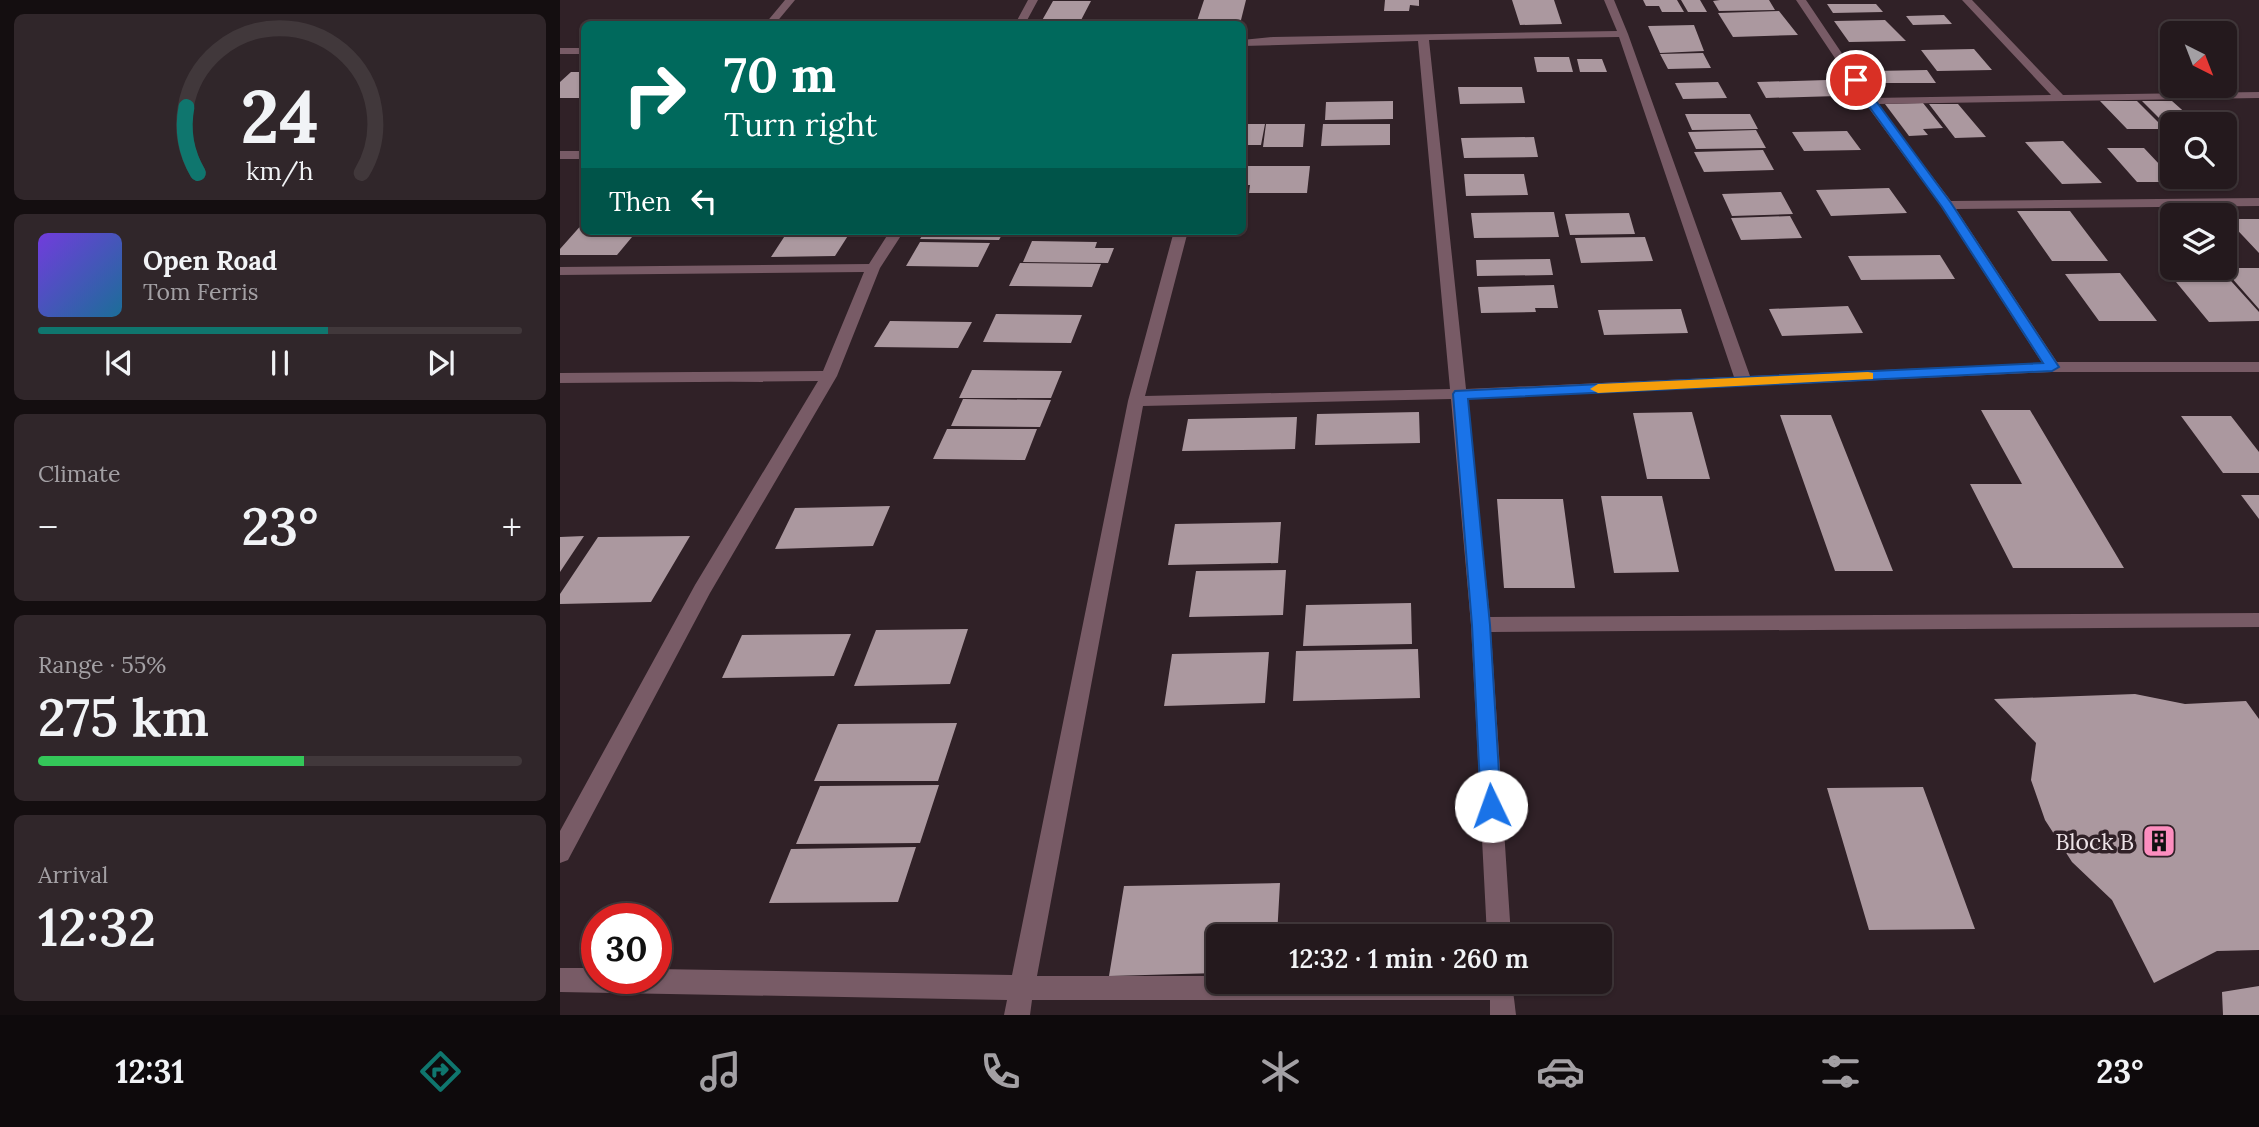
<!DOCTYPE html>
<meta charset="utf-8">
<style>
:root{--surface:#24191d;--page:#30262a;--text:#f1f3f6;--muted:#a3a0a4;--line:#41383b;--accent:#0f766e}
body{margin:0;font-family:Lora,serif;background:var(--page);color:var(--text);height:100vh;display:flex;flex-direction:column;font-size:26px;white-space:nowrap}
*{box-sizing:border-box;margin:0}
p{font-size:23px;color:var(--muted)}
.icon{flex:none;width:38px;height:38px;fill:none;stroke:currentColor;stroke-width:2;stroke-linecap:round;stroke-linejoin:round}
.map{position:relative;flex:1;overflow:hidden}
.panel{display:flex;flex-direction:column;gap:14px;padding:14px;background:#140e10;width:560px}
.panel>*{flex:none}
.guide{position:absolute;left:21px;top:21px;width:665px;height:214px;border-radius:10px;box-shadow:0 2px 5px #0004,0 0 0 2px var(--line);background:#00695c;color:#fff;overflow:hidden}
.needle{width:46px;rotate:138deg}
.buttons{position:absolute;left:1600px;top:21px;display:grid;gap:14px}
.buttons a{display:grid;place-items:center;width:77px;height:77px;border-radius:10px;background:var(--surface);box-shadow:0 2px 5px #0004,0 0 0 2px var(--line);font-size:35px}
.speed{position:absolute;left:21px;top:903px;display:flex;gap:14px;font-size:35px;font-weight:700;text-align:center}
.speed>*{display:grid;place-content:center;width:91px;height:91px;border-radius:50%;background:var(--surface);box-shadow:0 2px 5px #0004,0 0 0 2px var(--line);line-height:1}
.speed .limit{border:10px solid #d22;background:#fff;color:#111}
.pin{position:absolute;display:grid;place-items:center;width:60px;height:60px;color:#fff;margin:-30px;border:4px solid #fff;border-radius:50%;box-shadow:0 2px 7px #0007}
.me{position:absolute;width:77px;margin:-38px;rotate:357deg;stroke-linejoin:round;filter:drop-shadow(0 0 5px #0008)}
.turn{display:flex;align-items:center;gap:24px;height:147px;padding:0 28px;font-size:32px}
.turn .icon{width:91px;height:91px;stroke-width:2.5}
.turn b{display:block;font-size:49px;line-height:60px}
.then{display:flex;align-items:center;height:66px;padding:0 28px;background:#0003;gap:14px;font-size:26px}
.big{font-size:52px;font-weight:600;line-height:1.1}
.panel .card{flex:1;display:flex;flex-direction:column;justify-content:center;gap:10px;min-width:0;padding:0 24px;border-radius:10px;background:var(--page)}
.panel .dial{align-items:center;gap:0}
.dial svg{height:182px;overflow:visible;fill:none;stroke:var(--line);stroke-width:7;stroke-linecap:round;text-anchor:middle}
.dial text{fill:var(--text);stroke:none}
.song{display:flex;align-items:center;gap:21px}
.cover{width:84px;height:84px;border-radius:10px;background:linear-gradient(135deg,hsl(260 70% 55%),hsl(200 70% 35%))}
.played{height:7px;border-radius:4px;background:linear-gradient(90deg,var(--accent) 60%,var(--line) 60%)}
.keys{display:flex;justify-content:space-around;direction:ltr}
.heat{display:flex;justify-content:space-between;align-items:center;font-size:38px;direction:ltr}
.charge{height:10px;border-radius:5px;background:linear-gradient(90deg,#34c759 55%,var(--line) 0)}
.trip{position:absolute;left:646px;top:924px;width:406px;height:70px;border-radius:10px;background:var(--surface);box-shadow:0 2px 5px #0004,0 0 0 2px var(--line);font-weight:600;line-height:70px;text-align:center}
.tabs{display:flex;height:112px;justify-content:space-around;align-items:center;background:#0e0a0c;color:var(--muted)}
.tabs .icon{width:49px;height:49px}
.tabs .active{color:var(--accent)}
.tabs b{font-size:32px;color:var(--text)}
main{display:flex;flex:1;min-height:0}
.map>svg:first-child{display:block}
.building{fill:#ab989f}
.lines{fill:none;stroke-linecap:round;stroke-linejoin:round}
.service{fill:#785b66;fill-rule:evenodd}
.minor{fill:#785b66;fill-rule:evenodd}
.route{fill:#1a73e8;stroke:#114b97;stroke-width:2}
.slow{fill:#f59e0b}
.labels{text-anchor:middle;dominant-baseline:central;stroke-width:7;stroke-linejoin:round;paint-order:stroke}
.near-poi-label{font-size:23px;fill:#ede3e7;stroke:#302127;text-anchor:end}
</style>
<main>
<section class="panel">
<div class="card dial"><svg viewBox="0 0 100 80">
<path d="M14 69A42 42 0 1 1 86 69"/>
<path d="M14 69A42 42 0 0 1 9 40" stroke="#0f766e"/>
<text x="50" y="56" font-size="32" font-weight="700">24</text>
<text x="50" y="72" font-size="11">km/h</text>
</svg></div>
<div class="card">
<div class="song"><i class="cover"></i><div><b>Open Road</b><p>Tom Ferris</p></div></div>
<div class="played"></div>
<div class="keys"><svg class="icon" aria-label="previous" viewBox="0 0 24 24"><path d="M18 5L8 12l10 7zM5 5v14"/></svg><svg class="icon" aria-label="pause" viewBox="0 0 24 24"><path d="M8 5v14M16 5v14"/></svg><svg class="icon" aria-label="next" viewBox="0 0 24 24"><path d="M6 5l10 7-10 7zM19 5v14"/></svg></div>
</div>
<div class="card"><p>Climate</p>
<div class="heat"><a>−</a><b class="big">23°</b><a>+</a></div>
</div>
<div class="card"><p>Range · 55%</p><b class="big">275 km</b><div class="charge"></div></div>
<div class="card"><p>Arrival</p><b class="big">12:32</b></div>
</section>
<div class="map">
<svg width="1699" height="1015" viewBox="0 0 1699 1015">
<rect width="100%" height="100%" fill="#302127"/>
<path class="building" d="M644,0H686L680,24H636Z
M825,0H859V6L850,5L849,11H824Z
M952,0H994L1002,24L960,25Z
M1083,0H1117L1124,12H1102L1099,6H1086Z
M1121,0H1140L1147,12H1128Z
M1160,0H1209L1215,10L1159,11L1153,1Z
M493,1H531L519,24H480Z
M1267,4H1316L1323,12L1273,13Z
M1219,11L1238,35L1173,37L1158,13Z
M1384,15L1392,24L1353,25L1346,16Z
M1325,20L1346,41L1289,42L1274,21Z
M1134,25L1144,51L1100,53L1088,26Z
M1414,49L1432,70L1377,71L1361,50Z
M1143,53L1151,68L1108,69L1100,54Z
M974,57H1009L1013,72H977Z
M1017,59H1042L1047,72H1020Z
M1367,70L1376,83H1323L1314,71Z
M11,72H24V98H0V82Z
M1267,80L1278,96L1206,98L1197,82Z
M1158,82L1167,98L1123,99L1115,83Z
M898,87H962L965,103L900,104Z
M833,101V119L765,120L766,102Z
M1540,101H1577L1605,129H1567Z
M1582,101H1612L1638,124H1612V131Z
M1363,103L1383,128L1363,129L1368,135L1349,136L1325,104Z
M1369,104H1398L1426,137L1395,138Z
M1125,114H1190L1198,129L1132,130Z
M682,124H705L701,145H682Z
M706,124H745L743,147H703Z
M763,124H830V145L761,146Z
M1196,130L1206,148L1136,149L1128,132Z
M1287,131L1301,150L1244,151L1232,132Z
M974,137L978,157L904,158L901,138Z
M1503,141L1542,183L1502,184L1465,142Z
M1547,148H1584L1616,182H1577Z
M1203,150L1214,170L1144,172L1134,152Z
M682,166H750L747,193H689L690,185H682Z
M904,174H964L968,195L906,196Z
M1329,188L1347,213L1271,216L1256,190Z
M1221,192L1233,214L1172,216L1162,194Z
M1457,211H1510L1548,261H1492Z
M994,212L999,237L914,238L911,213Z
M1069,213L1075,234L1010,235L1005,214Z
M1230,216L1242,238L1181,240L1171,218Z
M1667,219H1699V253Z
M24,222V231H77L57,255H0V249Z
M228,231H291L275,256L211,257Z
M365,231H444L439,240L360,239Z
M1085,237L1093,261L1021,263L1015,238Z
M472,241L537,242L535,248H554L548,263L463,262Z
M360,242L430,243L418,267L346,266Z
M1380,255L1395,279L1301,280L1288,256Z
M990,259L993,275L917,276L916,260Z
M460,263L541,264L532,287L449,286Z
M1663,268H1699V309Z
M1607,271H1662L1699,312V321L1649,322Z
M1560,273L1597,321H1539L1505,274Z
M994,285L998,308H975L976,312L921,313L918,287Z
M1288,306L1303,333L1222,336L1209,309Z
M1121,309L1128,333L1044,335L1038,310Z
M436,314L522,315L511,343L423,342Z
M330,321L412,322L398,348L314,347Z
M412,370L502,371L491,398H399Z
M403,399L491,400L480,427L391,426Z
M1421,410H1470L1564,568H1453L1410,484H1462Z
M859,412L860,443L755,445L757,414Z
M1132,412L1150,479H1087L1073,413Z
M1220,415H1271L1333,571H1275Z
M1621,416H1671L1699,452V473H1663Z
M737,417L735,449L622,451L628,419Z
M387,429H477L465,460L373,459Z
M1681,495H1699V519Z
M1041,496H1102L1119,572L1054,573Z
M937,499H1003L1015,588H944Z
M330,506L313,546L215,549L235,508Z
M721,522L718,563L608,565L615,524Z
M24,536L0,572V537Z
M130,536L91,602L0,604V594L38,537Z
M726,570L723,615L629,617L636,571Z
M851,603L852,644L743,646L746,605Z
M408,629L390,684L294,686L316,630Z
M291,634L274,676L162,678L182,635Z
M858,649L860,698L733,701L736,651Z
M709,652L705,703L604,706L612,654Z
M1575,694L1625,704L1686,701L1699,719V950L1657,951L1594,983L1552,900L1512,862L1485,820L1471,780L1476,743L1434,699Z
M397,723L378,781H254L278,724Z
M379,785L360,843L236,844L260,786Z
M1363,787L1415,929L1309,930L1267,788Z
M356,847L338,902L209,903L231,849Z
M720,883L717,936H658V973L549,976L564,886Z
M1699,986V1015H1663L1662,992Z"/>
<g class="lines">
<path class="service" d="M932,982H952L956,1015H930V988Z"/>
<path class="minor" d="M225,0H235L215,24H205Z
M468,0H478L465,24H455Z
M1044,0H1054L1068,34L1190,376L1482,363L1381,206L1305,103L1236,0H1246L1312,98L1491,95L1402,0H1412L1503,95L1699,92V98L1317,104L1391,201L1699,198V206L1396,209L1497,362H1699V372H1492L907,399L930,617L1699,613V627L931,632L951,936H927L911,625L891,399L583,406L477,976H658V982H953L954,988L951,997L942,1000H472L470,1015H444L447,1000L0,992V968H37V978H96V969L452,975L568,401L614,231H628L585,396L890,389L858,41L682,46V40L713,37L1057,31ZM1059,37L1174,377L906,389L869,40Z
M0,48H24V54H0Z
M0,151H24V159H0Z
M330,231H344L320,268L277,376L150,593L8,860L0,863V831L135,585L258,381L0,383V373L263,371L304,272L0,275V267L309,264Z"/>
</g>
<path class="route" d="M1292,78H1299L1391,203L1499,367L1492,371L908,399L930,625L941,806L938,813L931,815L924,813L921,806L912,625L893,394L895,391L1483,363L1382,207L1292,83Z"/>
<path class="slow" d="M1308,372L1313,373V379L1038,393L1030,389L1038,384Z"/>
<defs>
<symbol id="building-square" viewBox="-11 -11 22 22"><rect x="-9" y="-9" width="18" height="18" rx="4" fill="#fd8ebf" stroke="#302127"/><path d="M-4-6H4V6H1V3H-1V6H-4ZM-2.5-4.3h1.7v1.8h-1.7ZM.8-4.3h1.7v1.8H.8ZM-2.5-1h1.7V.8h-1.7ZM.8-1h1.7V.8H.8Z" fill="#111"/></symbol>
</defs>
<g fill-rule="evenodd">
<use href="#building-square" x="1580" y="822" width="38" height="38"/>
</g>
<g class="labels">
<g class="near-poi-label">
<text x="1574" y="841">Block B</text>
</g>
</g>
</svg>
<div class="buttons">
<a><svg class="needle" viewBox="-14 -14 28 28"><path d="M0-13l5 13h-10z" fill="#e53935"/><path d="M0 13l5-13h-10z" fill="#a3a0a4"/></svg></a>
<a><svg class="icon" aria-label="search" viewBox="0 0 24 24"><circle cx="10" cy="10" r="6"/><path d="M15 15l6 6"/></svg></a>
<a><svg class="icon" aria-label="layers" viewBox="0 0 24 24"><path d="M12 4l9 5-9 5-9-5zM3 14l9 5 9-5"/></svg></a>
</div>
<div class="speed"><div class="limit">30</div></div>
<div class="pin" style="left:1296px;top:80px;background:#d93025"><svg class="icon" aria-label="arrive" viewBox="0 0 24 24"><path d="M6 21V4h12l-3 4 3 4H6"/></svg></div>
<svg class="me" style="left:931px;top:806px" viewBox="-20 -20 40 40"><circle r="19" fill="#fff"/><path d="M0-13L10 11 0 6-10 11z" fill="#1a73e8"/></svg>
<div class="trip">12:32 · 1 min · 260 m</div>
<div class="guide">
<div class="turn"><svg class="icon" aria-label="right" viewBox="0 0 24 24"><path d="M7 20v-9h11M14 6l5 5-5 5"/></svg><div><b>70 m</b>Turn right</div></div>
<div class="then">Then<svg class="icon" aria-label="left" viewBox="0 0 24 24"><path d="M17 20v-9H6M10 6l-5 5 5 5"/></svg></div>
</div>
</div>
</main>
<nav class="tabs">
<b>12:31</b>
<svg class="icon active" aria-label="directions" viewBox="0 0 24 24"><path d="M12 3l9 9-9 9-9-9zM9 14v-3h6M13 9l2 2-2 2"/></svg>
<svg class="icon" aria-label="music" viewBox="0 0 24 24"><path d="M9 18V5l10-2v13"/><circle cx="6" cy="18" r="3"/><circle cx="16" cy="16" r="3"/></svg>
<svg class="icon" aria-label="phone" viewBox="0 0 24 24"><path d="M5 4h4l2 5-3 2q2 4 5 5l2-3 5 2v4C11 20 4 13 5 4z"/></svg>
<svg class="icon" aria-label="climate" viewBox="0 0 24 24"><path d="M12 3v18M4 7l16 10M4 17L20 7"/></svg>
<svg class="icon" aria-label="car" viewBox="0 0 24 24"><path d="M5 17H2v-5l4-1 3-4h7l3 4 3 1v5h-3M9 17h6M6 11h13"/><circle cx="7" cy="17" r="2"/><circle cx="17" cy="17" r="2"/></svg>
<svg class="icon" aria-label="filters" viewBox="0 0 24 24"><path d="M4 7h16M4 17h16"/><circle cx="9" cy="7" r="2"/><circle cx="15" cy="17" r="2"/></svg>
<b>23°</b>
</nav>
